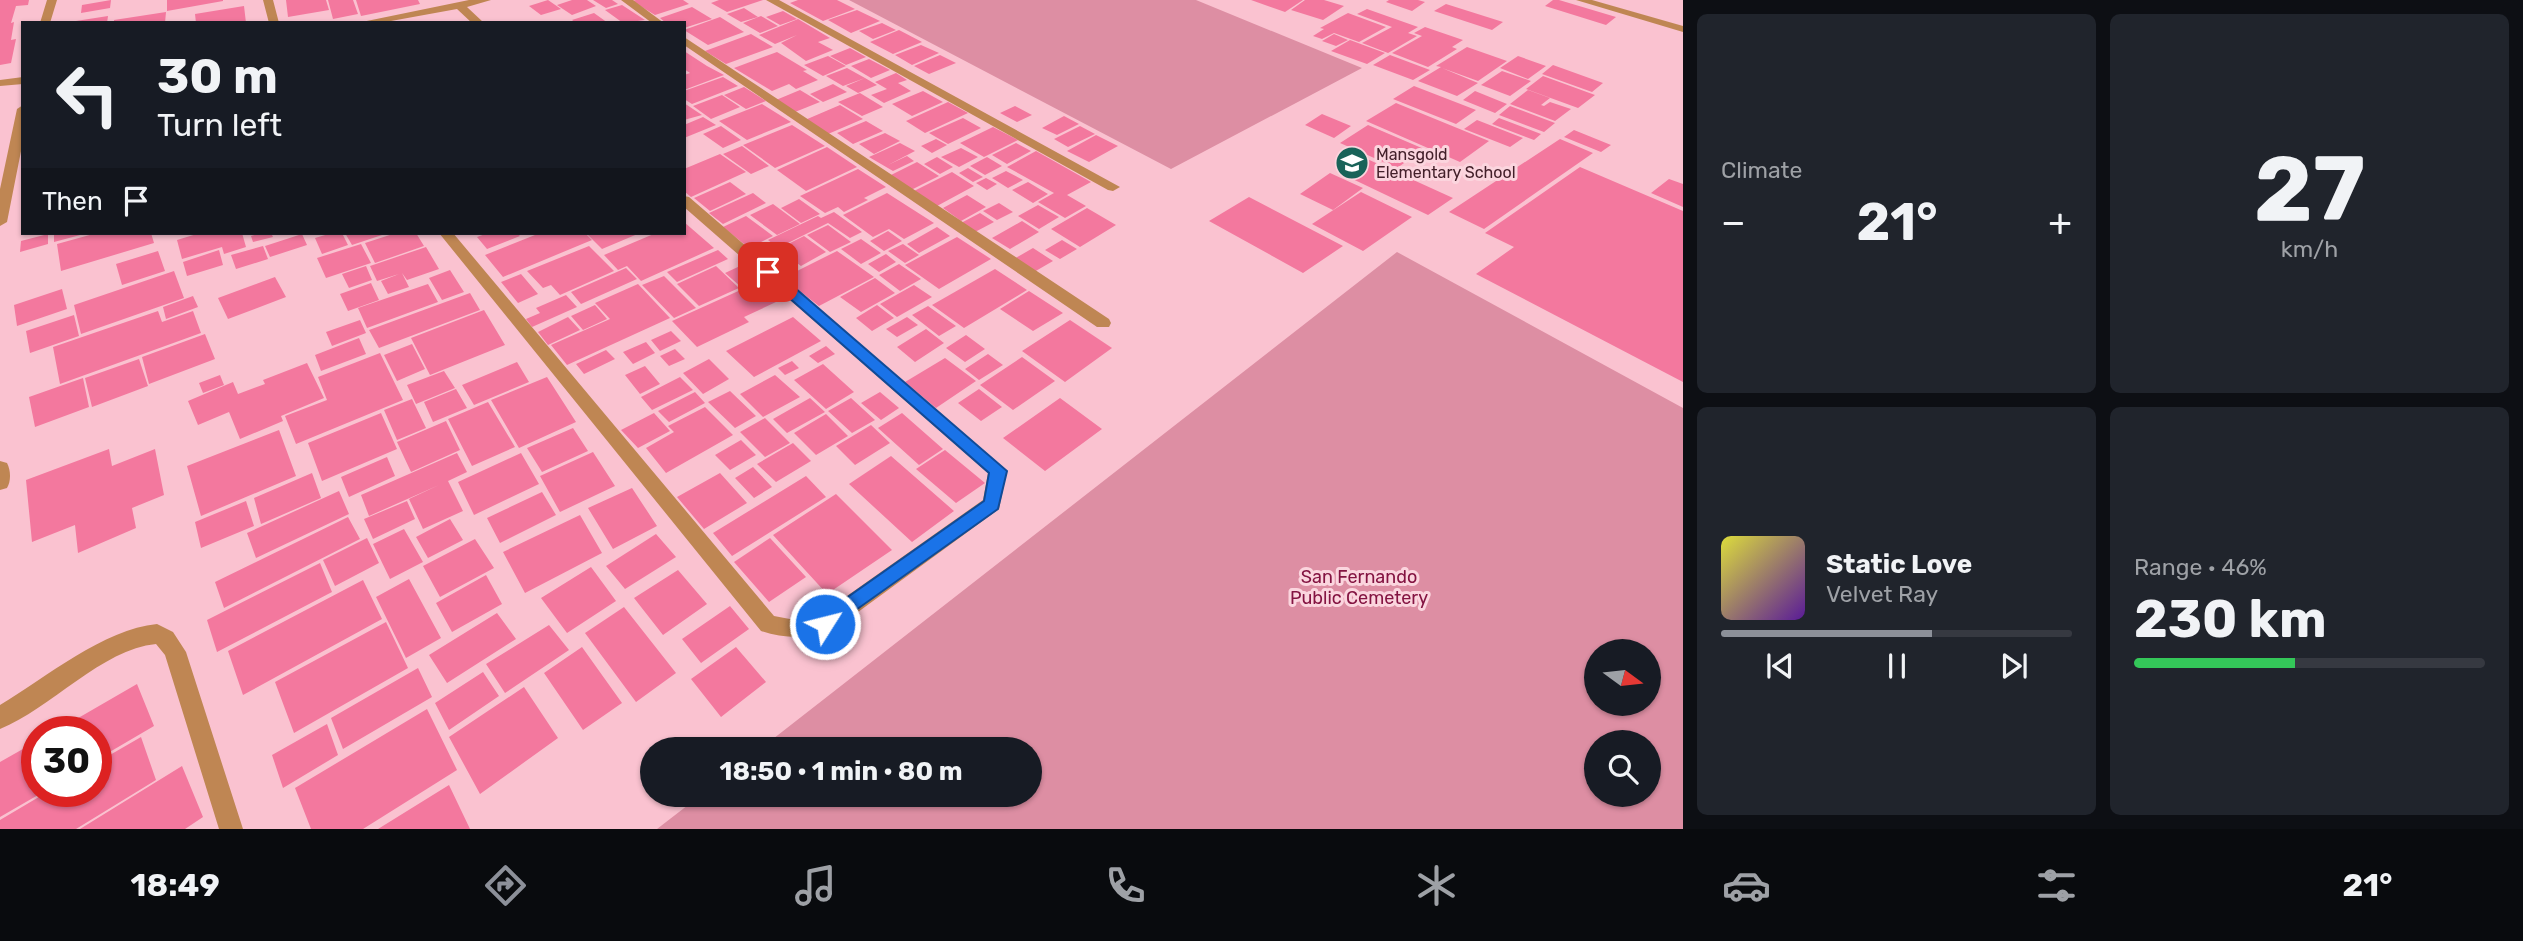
<!DOCTYPE html>
<meta charset="utf-8">
<style>
:root{--surface:#171b24;--page:#20242c;--text:#f1f3f6;--muted:#9ea1a6;--line:#363941;--accent:#8c9099}
body{margin:0;font-family:Rubik,sans-serif;background:var(--page);color:var(--text);height:100vh;display:flex;flex-direction:column;font-size:26px;white-space:nowrap}
*{box-sizing:border-box;margin:0}
p{font-size:23px;color:var(--muted)}
.icon{flex:none;width:38px;height:38px;fill:none;stroke:currentColor;stroke-width:2;stroke-linecap:round;stroke-linejoin:round}
.map{position:relative;flex:1;overflow:hidden}
.details{display:flex;flex-direction:column;gap:14px;padding:14px;background:#0d0f14;width:840px}
.details>*{flex:none}
.top-card{position:absolute;left:21px;top:21px;width:665px;height:214px;border-radius:0px;box-shadow:0 2px 5px #0004;background:#171b24;color:var(--text);overflow:hidden}
.needle{width:46px;rotate:105deg}
.controls{position:absolute;left:1584px;top:639px;display:grid;gap:14px}
.controls a{display:grid;place-items:center;width:77px;height:77px;border-radius:50%;background:var(--surface);box-shadow:0 2px 5px #0004;font-size:35px}
.speed{position:absolute;left:21px;top:716px;display:flex;gap:14px;font-size:35px;font-weight:700;text-align:center}
.speed>*{display:grid;place-content:center;width:91px;height:91px;border-radius:50%;background:var(--surface);box-shadow:0 2px 5px #0004;line-height:1}
.speed .limit{border:10px solid #d22;background:#fff;color:#111}
.pin{position:absolute;display:grid;place-items:center;width:60px;height:60px;color:#fff;margin:-30px;border-radius:14px;box-shadow:0 4px 10px #0006}
.me{position:absolute;width:77px;margin:-38px;rotate:54deg;stroke-linejoin:round;filter:drop-shadow(0 0 5px #0008)}
.turn{display:flex;align-items:center;gap:24px;height:147px;padding:0 21px;font-size:32px}
.turn .icon{width:91px;height:91px;stroke-width:2.5}
.turn b{display:block;font-size:49px;line-height:60px}
.then{display:flex;align-items:center;height:66px;padding:0 21px;background:#0003;gap:14px;font-size:26px}
.big{font-size:52px;font-weight:700;line-height:1.1}
.details .card{flex:1;display:flex;flex-direction:column;justify-content:center;gap:10px;min-width:0;padding:0 24px;border-radius:10px;background:var(--page)}
.details .dial{align-items:center;gap:0}
.dial b{font-size:91px;line-height:1}
.song{display:flex;align-items:center;gap:21px}
.cover{width:84px;height:84px;border-radius:10px;background:linear-gradient(135deg,hsl(60 70% 55%),hsl(270 70% 35%))}
.played{height:7px;border-radius:4px;background:linear-gradient(90deg,var(--accent) 60%,var(--line) 60%)}
.keys{display:flex;justify-content:space-around;direction:ltr}
.heat{display:flex;justify-content:space-between;align-items:center;font-size:38px;direction:ltr}
.charge{height:10px;border-radius:5px;background:linear-gradient(90deg,#34c759 46%,var(--line) 0)}
.details .tiles{flex:1;display:grid;gap:14px;grid-template-columns:repeat(2,1fr)}
.trip{position:absolute;left:640px;top:737px;width:402px;height:70px;border-radius:35px;background:var(--surface);box-shadow:0 2px 5px #0004;font-weight:700;line-height:70px;text-align:center}
.tabs{display:flex;height:112px;justify-content:space-around;align-items:center;background:#090b0e;color:var(--muted)}
.tabs .icon{width:49px;height:49px}
.tabs .selected{color:var(--accent)}
.tabs b{font-size:32px;color:var(--text)}
main{display:flex;flex:1;min-height:0}
.map>svg:first-child{display:block}
.green{fill:#dd8ea3;fill-rule:evenodd}
.building{fill:#f3789e}
.lines{fill:none;stroke-linecap:round;stroke-linejoin:round}
.minor{fill:#bf8653;fill-rule:evenodd}
.route{fill:#1a73e8;stroke:#114b97;stroke-width:2}
.labels{text-anchor:middle;dominant-baseline:central;stroke-width:6;stroke-linejoin:round;paint-order:stroke}
.far-poi-label{font-size:16px;fill:#43202a;stroke:#fbd5de;text-anchor:start}
.park-label{font-size:18px;fill:#841442;stroke:#fbd5de}
</style>
<main>
<div class="map">
<svg width="1683" height="829" viewBox="0 0 1683 829">
<rect width="100%" height="100%" fill="#fac2d0"/>
<path class="green" d="M849,0H1196L1362,68L1171,169Z
M1397,252L1683,408V829H657L701,795L1031,794V749H760ZM1596,651H1648V704H1596ZM1596,742H1648V794H1596Z"/>
<path class="building" d="M0,0H29L28,5L16,6L11,23L14,22L11,40L16,39L11,63L0,65Z
M111,0L110,8L81,13L82,5Z
M167,0H223V1L167,11Z
M286,0H326L329,10L288,17Z
M328,0H353L358,14L333,19Z
M356,0H418L420,4L361,16Z
M548,0L561,9L541,15L529,6Z
M572,0H587L596,6L572,15L557,5Z
M593,0H612L618,4L606,8Z
M636,0H683L689,4L655,15L632,1Z
M719,0H763L727,12L711,3Z
M798,0H837L855,9L823,21L790,3Z
M1251,0H1303L1285,12Z
M1305,0H1324L1344,6L1323,20L1291,10Z
M1389,0H1418L1425,2L1412,11L1386,2Z
M1553,0H1559L1616,17L1606,25L1545,6Z
M1446,4L1503,22L1492,30L1434,11Z
M622,5L645,20L623,23L605,10Z
M244,6L246,23H196L195,14Z
M692,7L712,19L684,28V23H666L660,18Z
M744,8L758,17L741,22L727,14Z
M1367,9L1418,27L1408,33L1417,36L1388,53L1362,43L1392,27L1357,14Z
M857,10L880,21L851,33L828,20Z
M783,11L797,19L780,25L766,17Z
M166,12L165,23H114V20Z
M594,13L608,23H576L572,20Z
M1348,13L1386,27L1359,42L1334,33L1322,39L1313,36L1324,29L1320,28Z
M108,16L107,23H76V21Z
M761,16L778,26L760,33L743,23Z
M720,17L744,32L708,45L684,30Z
M798,19L830,38L818,42L833,50L806,61L781,43L797,35L775,44L759,35Z
M882,23L896,30L873,39L859,31Z
M1425,27L1463,40L1452,47L1457,49L1428,67L1392,53L1422,36L1414,33Z
M899,30L922,42L893,54L870,42Z
M751,34L773,47L726,64L705,51Z
M1334,34L1348,40L1336,46L1322,41Z
M1350,40L1385,53L1367,64L1331,51Z
M921,45L939,53L912,65L895,55Z
M1467,47L1507,61L1478,81L1442,68L1478,83L1457,96L1418,81L1441,67L1436,66Z
M850,48L866,57L846,65L830,56Z
M684,51L707,66L724,75L684,90V75L690,73L684,69Z
M777,52L807,70L803,71L818,80L796,89L789,84L772,91L734,68Z
M940,55L956,63L929,74L914,66Z
M1390,55L1430,70L1413,80L1373,65Z
M828,56L846,66L823,76L804,65Z
M1518,56L1546,66L1528,79L1500,68Z
M869,59L890,70L871,78L851,66Z
M1553,65L1603,83L1592,92L1542,74Z
M847,68L865,78L843,86L826,76Z
M1502,71L1531,81L1510,96L1481,85Z
M896,73L907,80L898,83L911,91L884,103L871,95L887,89L875,82Z
M1543,76L1595,95L1578,108L1526,89Z
M723,77L738,86L692,104L684,99V91Z
M865,78L877,85L858,93L846,86Z
M833,84L847,92L823,102L810,94Z
M1414,86L1476,110L1456,124L1393,99Z
M744,87L766,101L746,109L724,95Z
M800,90L820,102L795,112L776,100Z
M1528,90L1550,98L1541,105L1544,106L1550,102L1571,109L1555,121L1510,104Z
M923,91L943,102L912,116L892,104Z
M1475,91L1507,104L1495,113L1463,100Z
M860,93L883,107L862,116L838,102Z
M722,95L740,107L711,119L693,106Z
M948,102L968,113L925,133L906,121Z
M684,103L702,115L684,120Z
M1396,103L1489,141L1460,162L1366,121Z
M762,104L791,122L747,140L719,121Z
M840,105L863,119L828,134L805,120Z
M1015,106L1032,115L1017,122L1000,113Z
M1510,106L1555,123L1544,132L1499,115Z
M1322,114L1351,126L1334,138L1305,125Z
M1064,116L1079,124L1057,135L1042,128Z
M703,117L716,125L684,138V125Z
M963,118L981,128L948,144L929,133Z
M1499,118L1541,134L1534,140L1492,124Z
M1477,120L1523,138L1510,147L1464,129Z
M866,121L883,131L853,144L837,133Z
M792,125L825,146L775,168L743,145Z
M1368,125L1424,149L1397,168L1340,143Z
M721,126L741,140L723,148L703,134Z
M1080,126L1095,134L1068,147L1054,139Z
M993,127L1018,140L984,157L960,143Z
M1574,130L1611,145L1601,152L1564,137Z
M885,133L900,141L874,154L859,144Z
M1096,135L1118,146L1089,162L1067,151Z
M936,139L947,145L932,153L921,146Z
M1560,139L1593,153L1484,229L1449,212Z
M900,143L915,151L888,165L907,156L914,161L893,171L869,157Z
M1016,143L1031,151L1007,164L992,155Z
M742,146L769,166L751,174L723,154Z
M827,147L857,167L806,191L777,170Z
M961,148L978,157L959,167L941,157Z
M1036,151L1091,182L1067,195L1086,206L1065,218L1038,202L1054,193L1007,167Z
M720,154L746,172L691,197L684,191V169Z
M937,157L953,167L940,174L924,164Z
M987,157L1002,166L985,175L970,166Z
M1365,158L1453,198L1428,215L1340,173Z
M917,162L939,176L911,190L889,176Z
M1580,167L1683,211V382L1476,274L1514,247L1485,233Z
M968,168L983,177L973,182L959,173Z
M858,169L886,187L864,198L868,200L844,212L838,207L825,213L800,196Z
M1006,171L1023,180L1008,188L992,178Z
M952,172L974,186L937,206L914,191Z
M1330,173L1363,188L1333,210L1300,194Z
M986,178L997,184L987,190L976,183Z
M1669,179L1683,184V207L1651,193Z
M730,182L746,194L710,211L694,198Z
M1028,182L1048,194L1033,203L1012,190Z
M1361,192L1412,217L1363,251L1312,224Z
M753,193L766,203L723,224L709,213Z
M887,193L934,223L904,239L889,229L873,237L843,215Z
M967,195L986,207L961,221L943,208Z
M1249,197L1343,246L1303,273L1209,221Z
M799,199L820,214L801,223L781,208Z
M999,203L1013,212L997,220L983,211Z
M773,204L800,224L777,235L750,215Z
M1038,205L1059,217L1039,229L1018,216Z
M1087,208L1116,225L1080,247L1051,229Z
M834,212L862,232L850,238L828,223L778,248L768,240L818,216L821,218Z
M980,213L994,222L975,232L961,223Z
M746,216L773,236L749,248L723,227Z
M1022,221L1039,232L1010,249L992,238Z
M684,222L714,248L641,281L627,266L618,270L604,255L656,233H684Z
M828,225L851,242L830,252L807,235Z
M937,227L950,236L919,253L907,244Z
M888,231L902,241L884,251L870,241Z
M54,233H84V234L54,242Z
M97,233H151L154,243L61,271L57,244Z
M200,233H242L246,247L224,254L222,247L182,259L177,240Z
M261,233H271L273,237L253,242L251,236Z
M332,233H342L348,245L322,254L315,238Z
M345,233H388L352,245Z
M396,233H416L424,246L375,263L365,243Z
M488,233H517L520,236L487,249L477,237Z
M540,233H585L592,240L503,277L485,255Z
M586,233H640L602,249Z
M48,234V244L20,252L21,241Z
M302,234L307,245L270,257L265,246Z
M804,236L826,252L801,266L778,249Z
M957,237L991,259L939,289L905,265Z
M861,239L881,253L861,264L841,249Z
M1062,240L1077,249L1060,259L1045,250Z
M361,244L371,263L326,278L317,258Z
M903,244L919,255L905,263L888,251Z
M263,246L268,259L236,269L231,255Z
M589,246L614,271L560,295L551,285L543,288L527,271Z
M426,247L439,269L407,280L402,273L409,287L388,294L381,281L399,274L377,281L370,266Z
M1033,248L1053,261L1034,272L1014,259Z
M219,250L223,265L187,276L183,262Z
M718,250L728,259L677,282L667,272Z
M158,251L165,271L122,285L116,264Z
M837,251L874,277L819,306L783,278Z
M886,254L896,262L879,272L868,264Z
M899,264L921,279L900,291L879,275Z
M366,266L372,280L349,288L342,274Z
M716,266L739,288L699,306L677,284Z
M740,266L755,280L740,286L725,273Z
M626,268L637,279L581,304L571,292Z
M995,269L1027,290L964,328L932,305Z
M450,270L464,292L442,300L429,278Z
M174,271L184,298L81,334L74,305Z
M521,274L538,294L518,303L501,282Z
M664,276L696,308L674,318L642,285Z
M275,277L286,297L228,319L218,298Z
M875,278L895,293L861,312L840,297Z
M371,283L379,300L348,311L340,294Z
M756,283L776,302L744,317L749,322L697,347L672,321Z
M428,284L438,302L367,328L358,308Z
M638,284L670,318L567,365L551,345L610,319L595,303Z
M914,285L932,297L897,317L880,304Z
M62,289L67,309L17,326L14,305Z
M1029,291L1063,313L1033,331L1000,309Z
M470,293L480,310L379,348L369,330Z
M566,295L577,307L532,327L526,319L540,313L536,308Z
M193,296L198,307L166,319L163,307Z
M595,305L607,319L583,330L571,316Z
M877,305L894,318L872,331L856,318Z
M928,306L956,326L939,336L912,315Z
M484,310L505,345L430,375L411,338Z
M158,311L162,322L193,311L201,333L60,384L53,347Z
M74,315L79,336L30,353L26,331Z
M568,317L580,330L548,345L538,332Z
M793,317L821,341L754,377L726,351Z
M907,317L918,325L897,337L886,329Z
M360,320L366,333L332,346L326,332Z
M1070,320L1112,348L1065,382L1022,351Z
M926,329L944,343L915,362L897,347Z
M671,331L681,341L660,351L651,340Z
M205,334L215,359L149,384L142,357Z
M966,335L985,349L965,362L946,348Z
M359,338L366,354L321,371L315,355Z
M646,342L655,353L633,364L623,352Z
M412,344L425,369L397,381L384,355Z
M826,346L835,354L818,363L809,356Z
M675,349L685,359L669,366L660,356Z
M606,350L615,359L584,374L576,364Z
M380,353L403,400L296,444L285,416L327,400L318,377Z
M988,354L1003,365L979,380L965,369Z
M1022,357L1055,381L1013,410L980,385Z
M945,358L976,381L936,408L905,382Z
M139,359L148,386L92,407L85,378Z
M709,359L729,379L703,394L683,373Z
M792,361L799,368L785,375L778,368Z
M517,362L529,382L474,405L462,385Z
M307,363L324,398L281,416L283,421L240,439L229,412L198,425L188,401L233,382L238,394L265,384L263,380Z
M823,364L854,392L826,409L794,380Z
M645,366L660,384L640,394L625,375Z
M444,371L455,388L416,404L407,385Z
M220,375L224,385L203,393L199,383Z
M775,375L800,397L763,417L740,394Z
M547,377L576,422L519,448L491,400Z
M680,377L693,390L652,410L641,397Z
M83,378L89,407L35,427L29,397Z
M456,389L467,408L433,422L424,402Z
M979,389L1002,407L981,421L958,403Z
M730,391L756,416L735,428L708,402Z
M695,392L705,403L669,422L658,411Z
M880,392L899,408L881,420L861,403Z
M810,398L825,412L787,433L773,419Z
M851,398L875,420L852,433L828,411Z
M1060,398L1102,429L1045,471L1003,438Z
M412,399L426,428L397,440L384,410Z
M488,402L515,447L472,466L448,419Z
M705,407L733,435L666,473L646,448L674,432L668,426Z
M381,413L397,449L322,481L308,443Z
M654,413L670,431L638,448L621,430Z
M902,413L943,449L919,465L878,428Z
M826,414L848,436L816,455L794,433Z
M765,418L790,443L765,457L740,432Z
M446,421L460,450L411,472L397,442Z
M871,425L890,443L855,465L836,446Z
M573,428L588,451L542,472L527,448Z
M279,430L296,476L201,516L187,466Z
M741,440L756,455L730,470L715,455Z
M793,443L811,461L776,482L757,464Z
M109,449L112,466L155,449L164,495L132,508L136,528L78,553L75,525L32,542L26,480Z
M945,450L985,483L956,503L916,469Z
M593,452L615,486L560,512L540,476Z
M457,453L467,472L448,481L463,511L423,529L409,499L439,485L369,516L361,495Z
M521,453L539,484L474,515L458,482Z
M891,456L954,511L912,542L849,484Z
M387,457L395,476L349,497L341,477Z
M753,467L772,487L754,498L735,478Z
M312,473L321,498L261,524L254,498Z
M720,473L747,503L704,529L677,497Z
M806,476L826,497L732,556L713,533Z
M632,488L657,526L613,549L588,508Z
M339,491L349,514L256,558L247,533Z
M542,492L556,515L500,543L487,518Z
M836,494L892,550L827,594L773,535Z
M246,501L254,526L201,548L195,522Z
M407,501L415,519L373,539L364,519Z
M580,515L602,553L525,593L503,552Z
M348,517L360,539L224,608L215,582Z
M450,519L463,540L428,558L416,537Z
M404,529L423,562L390,579L373,544Z
M656,534L676,557L625,589L606,566Z
M367,538L379,563L335,586L323,560Z
M770,538L806,577L769,602L734,562Z
M475,539L494,568L440,597L423,566Z
M320,563L332,592L217,652L207,620Z
M591,567L616,601L567,633L541,598Z
M678,570L707,604L663,635L634,598Z
M486,575L502,604L452,632L436,603Z
M409,579L441,638L406,658L376,597Z
M363,580L382,619L243,695L228,651Z
M730,606L749,629L701,663L682,639Z
M624,607L676,673L636,702L585,633Z
M497,613L516,639L447,683L429,655Z
M386,622L408,668L294,733L275,682Z
M549,625L569,650L505,693L486,664Z
M582,647L622,703L583,730L544,673Z
M736,647L766,682L721,717L691,679Z
M418,668L432,697L343,749L331,718Z
M483,672L499,696L449,730L435,703Z
M137,684L154,726L96,760V732H54Z
M524,687L558,738L480,794L449,737Z
M427,709L457,770L363,829H311L295,788Z
M327,724L338,755L283,788L272,755Z
M141,737L156,780L76,829H0V820L49,791H96V763Z
M37,741V791H45L0,817V762Z
M182,766L203,817L185,829H80Z
M449,785L470,829H378Z"/>
<g class="lines">
<path class="minor" d="M47,0H57L50,23H40Z
M263,0H273L279,23H269Z
M469,0H491L467,7L484,23H472L457,9L380,23H357Z
M621,0H633L664,23H652Z
M766,0H779L1120,187L1113,191L1108,190Z
M1576,0H1592L1683,26V32Z
M684,37L1109,319L1111,323L1109,327H1097L684,45Z
M23,77V84L0,86V80Z
M23,105V141L7,222L0,226V189L17,109Z
M684,196L689,197L1007,471L999,509L832,631C809,639 784,639 761,631L439,233H453L774,616L795,620L820,615L983,500L988,473L684,207Z
M0,461L7,463C11,471 11,481 7,488L0,490Z
M157,624L173,632L186,652L243,829H219L165,655L156,644C102,649 50,709 0,729V705C45,678 104,629 157,624Z"/>
</g>
<path class="route" d="M768,268L773,269L1007,471L998,509L825,632L818,630L816,624L818,618L984,501L989,473L763,275L761,272Z"/>
<defs>
<symbol id="school-disc" viewBox="-11 -11 22 22"><circle r="9.5" fill="#196359" stroke="#fbd5de"/><path d="M0-5L7-2L0 1L-7-2ZM-4 1L0 2.5L4 1V4Q0 6-4 4Z" fill="#fff"/></symbol>
</defs>
<g fill-rule="evenodd">
<use href="#school-disc" x="1333" y="144" width="38" height="38"/>
</g>
<g class="labels">
<g class="far-poi-label">
<text x="1376" y="154">Mansgold<tspan x="1376" dy="18">Elementary School</tspan></text>
</g>
<g class="park-label">
<text x="1359" y="577">San Fernando<tspan x="1359" dy="21">Public Cemetery</tspan></text>
</g>
</g>
</svg>
<div class="controls">
<a><svg class="needle" viewBox="-14 -14 28 28"><path d="M0-13l5 13h-10z" fill="#e53935"/><path d="M0 13l5-13h-10z" fill="#9ea1a6"/></svg></a>
<a><svg class="icon" aria-label="search" viewBox="0 0 24 24"><circle cx="10" cy="10" r="6"/><path d="M15 15l6 6"/></svg></a>
</div>
<div class="speed"><div class="limit">30</div></div>
<div class="pin" style="left:768px;top:272px;background:#d93025"><svg class="icon" aria-label="arrive" viewBox="0 0 24 24"><path d="M6 21V4h12l-3 4 3 4H6"/></svg></div>
<svg class="me" style="left:825px;top:624px" viewBox="-20 -20 40 40"><circle r="17" fill="#1a73e8" stroke="#fff" stroke-width="3"/><path d="M0-11L8 9 0 5-8 9z" fill="#fff"/></svg>
<div class="trip">18:50 · 1 min · 80 m</div>
<div class="top-card">
<div class="turn"><svg class="icon" aria-label="left" viewBox="0 0 24 24"><path d="M17 20v-9H6M10 6l-5 5 5 5"/></svg><div><b>30 m</b>Turn left</div></div>
<div class="then">Then<svg class="icon" aria-label="arrive" viewBox="0 0 24 24"><path d="M6 21V4h12l-3 4 3 4H6"/></svg></div>
</div>
</div>
<section class="details">
<div class="tiles">
<div class="card"><p>Climate</p>
<div class="heat"><a>−</a><b class="big">21°</b><a>+</a></div>
</div>
<div class="card dial"><b>27</b><p>km/h</p></div>
<div class="card">
<div class="song"><i class="cover"></i><div><b>Static Love</b><p>Velvet Ray</p></div></div>
<div class="played"></div>
<div class="keys"><svg class="icon" aria-label="previous" viewBox="0 0 24 24"><path d="M18 5L8 12l10 7zM5 5v14"/></svg><svg class="icon" aria-label="pause" viewBox="0 0 24 24"><path d="M8 5v14M16 5v14"/></svg><svg class="icon" aria-label="next" viewBox="0 0 24 24"><path d="M6 5l10 7-10 7zM19 5v14"/></svg></div>
</div>
<div class="card"><p>Range · 46%</p><b class="big">230 km</b><div class="charge"></div></div>
</div>
</section>
</main>
<nav class="tabs">
<b>18:49</b>
<svg class="icon selected" aria-label="directions" viewBox="0 0 24 24"><path d="M12 3l9 9-9 9-9-9zM9 14v-3h6M13 9l2 2-2 2"/></svg>
<svg class="icon" aria-label="music" viewBox="0 0 24 24"><path d="M9 18V5l10-2v13"/><circle cx="6" cy="18" r="3"/><circle cx="16" cy="16" r="3"/></svg>
<svg class="icon" aria-label="phone" viewBox="0 0 24 24"><path d="M5 4h4l2 5-3 2q2 4 5 5l2-3 5 2v4C11 20 4 13 5 4z"/></svg>
<svg class="icon" aria-label="climate" viewBox="0 0 24 24"><path d="M12 3v18M4 7l16 10M4 17L20 7"/></svg>
<svg class="icon" aria-label="car" viewBox="0 0 24 24"><path d="M5 17H2v-5l4-1 3-4h7l3 4 3 1v5h-3M9 17h6M6 11h13"/><circle cx="7" cy="17" r="2"/><circle cx="17" cy="17" r="2"/></svg>
<svg class="icon" aria-label="filters" viewBox="0 0 24 24"><path d="M4 7h16M4 17h16"/><circle cx="9" cy="7" r="2"/><circle cx="15" cy="17" r="2"/></svg>
<b>21°</b>
</nav>
